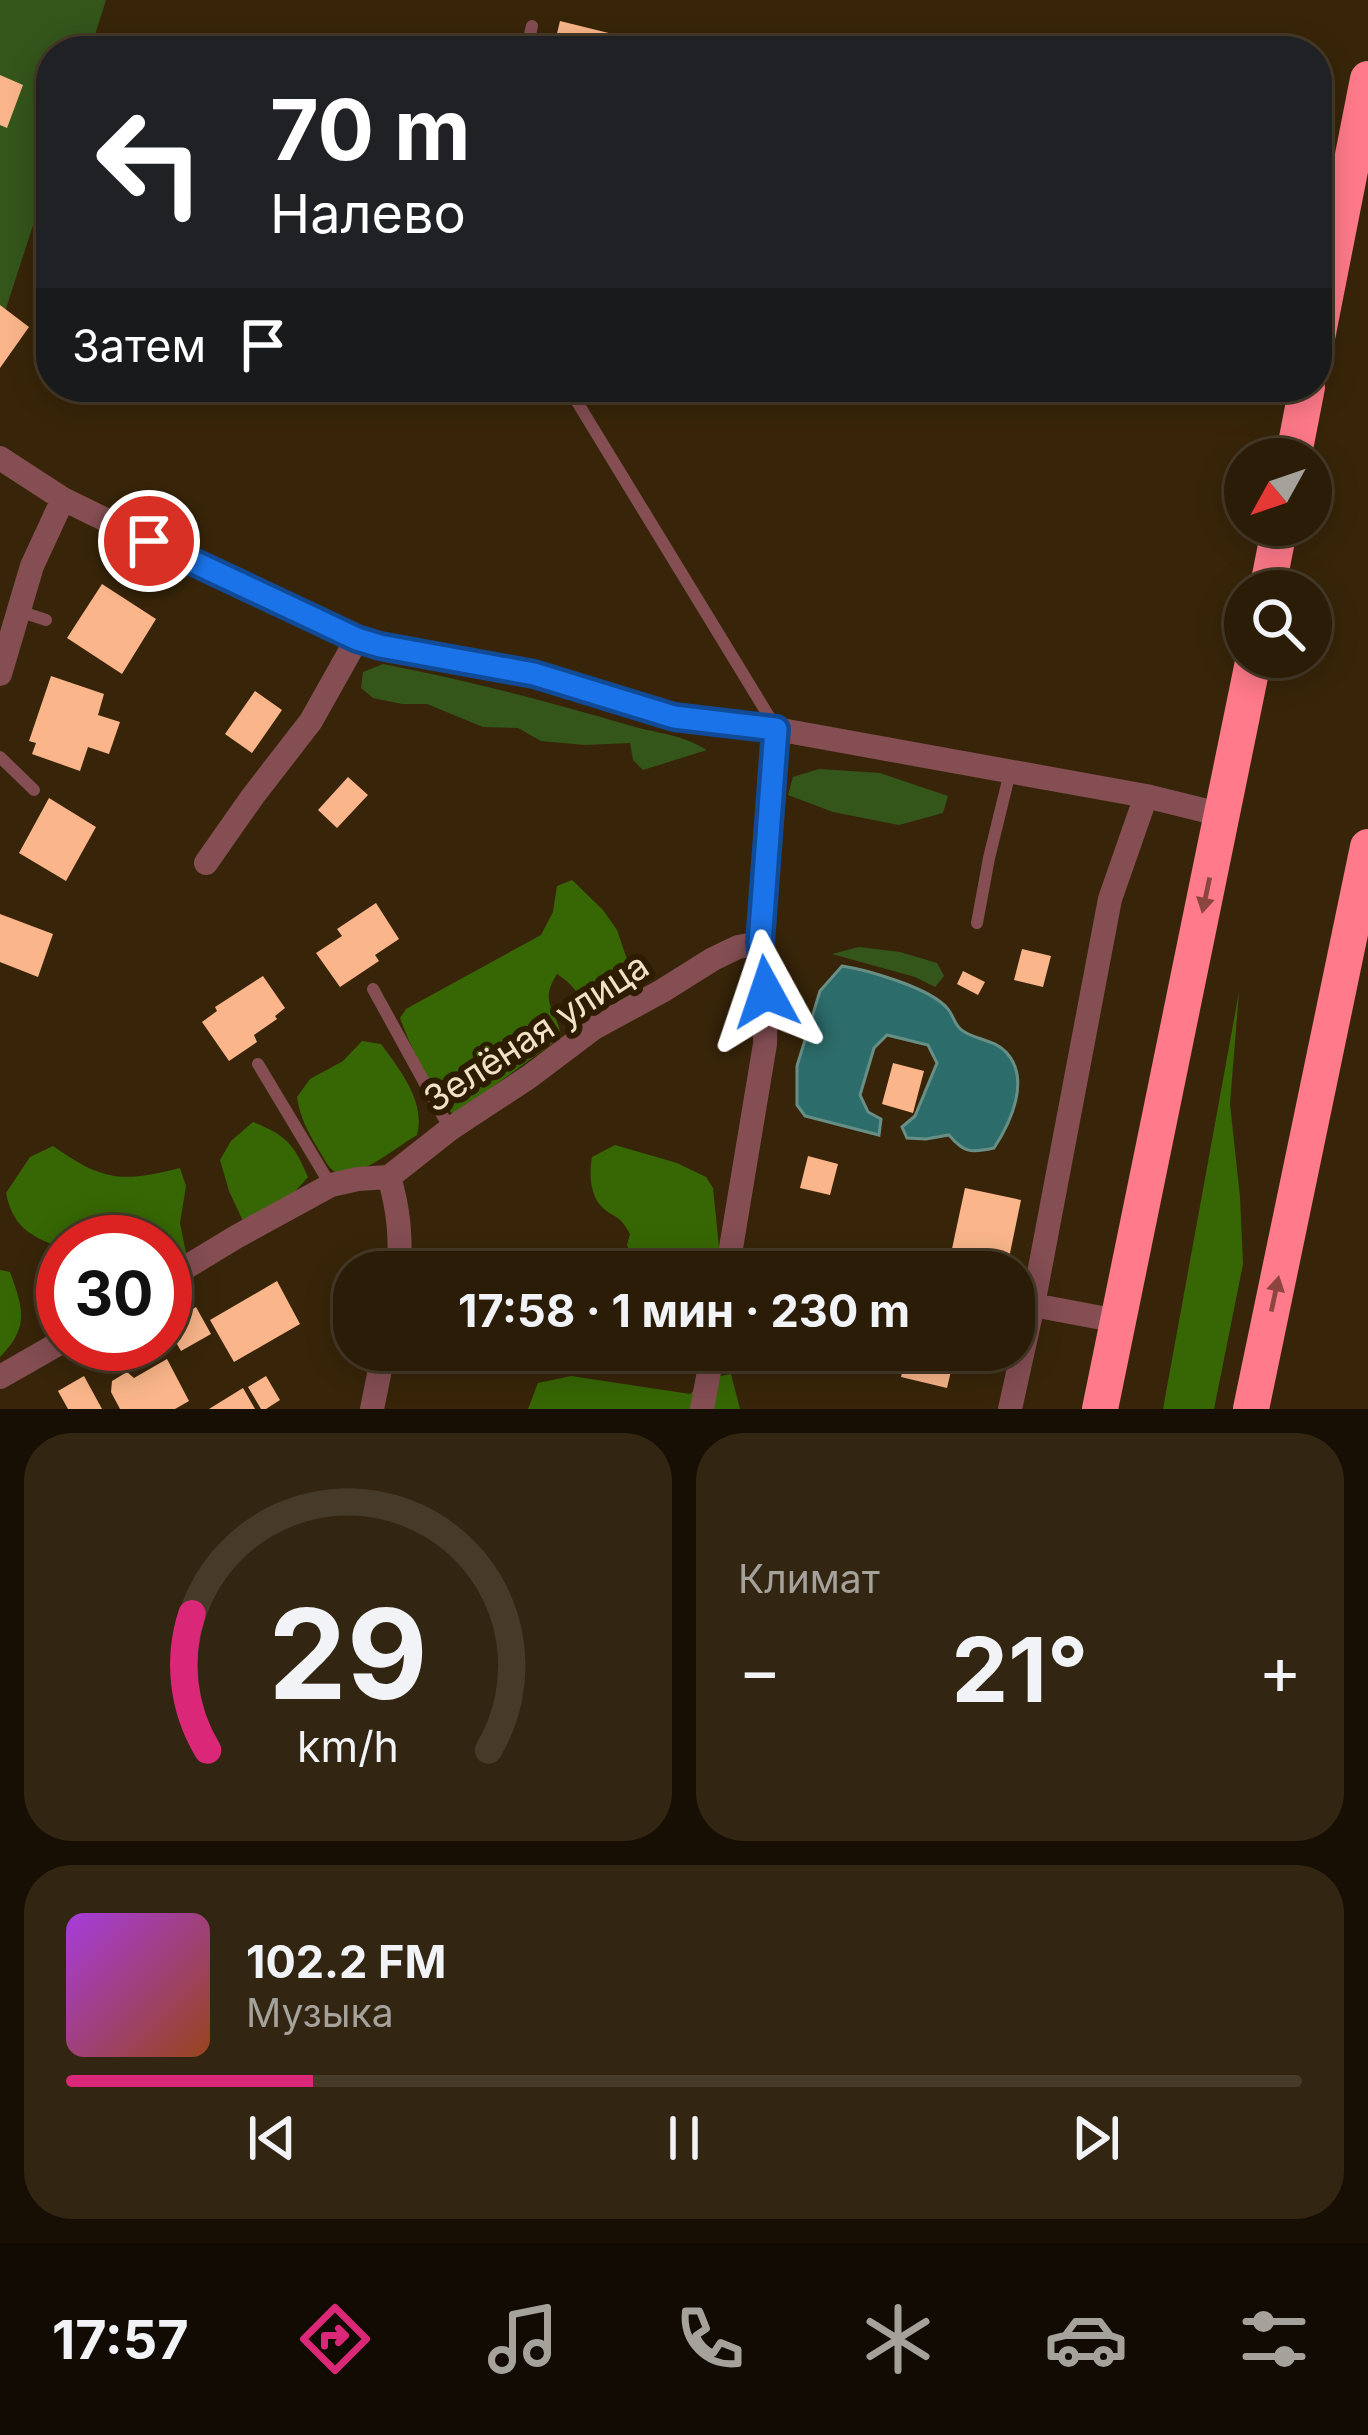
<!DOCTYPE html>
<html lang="ru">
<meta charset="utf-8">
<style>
:root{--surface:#2a1c07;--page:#322511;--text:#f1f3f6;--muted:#a5a19b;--line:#463a28;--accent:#db2777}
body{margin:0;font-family:Inter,sans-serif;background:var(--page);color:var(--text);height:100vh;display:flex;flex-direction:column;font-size:45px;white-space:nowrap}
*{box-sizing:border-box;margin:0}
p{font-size:39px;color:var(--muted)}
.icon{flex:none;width:66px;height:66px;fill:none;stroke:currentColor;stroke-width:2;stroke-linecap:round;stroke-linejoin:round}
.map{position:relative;height:1409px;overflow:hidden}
.drawer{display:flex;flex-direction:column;gap:24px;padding:24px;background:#170f04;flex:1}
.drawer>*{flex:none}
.hud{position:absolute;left:36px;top:36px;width:1296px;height:366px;border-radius:48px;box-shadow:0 6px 30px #0003,0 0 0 3px var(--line);background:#202124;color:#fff;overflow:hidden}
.needle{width:78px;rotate:230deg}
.controls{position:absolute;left:1224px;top:438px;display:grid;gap:24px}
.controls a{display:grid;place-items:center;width:108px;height:108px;border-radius:50%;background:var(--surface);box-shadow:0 6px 30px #0003,0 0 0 3px var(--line);font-size:60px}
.speed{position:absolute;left:36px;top:1215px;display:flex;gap:24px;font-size:60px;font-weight:700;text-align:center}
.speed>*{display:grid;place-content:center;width:156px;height:156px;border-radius:50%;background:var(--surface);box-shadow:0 6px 30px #0003,0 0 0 3px var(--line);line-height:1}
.speed .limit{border:18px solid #d22;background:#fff;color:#111}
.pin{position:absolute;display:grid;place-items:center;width:102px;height:102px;color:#fff;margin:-51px;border:6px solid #fff;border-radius:50%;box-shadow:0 3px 12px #0007}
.me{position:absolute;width:132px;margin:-66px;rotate:355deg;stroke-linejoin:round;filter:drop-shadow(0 0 9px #0008)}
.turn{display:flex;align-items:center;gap:42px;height:252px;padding:0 36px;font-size:54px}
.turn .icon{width:156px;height:156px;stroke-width:2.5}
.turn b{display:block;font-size:84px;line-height:102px}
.then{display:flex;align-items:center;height:114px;padding:0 36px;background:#0003;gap:24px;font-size:45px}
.big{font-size:90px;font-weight:700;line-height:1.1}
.drawer .tile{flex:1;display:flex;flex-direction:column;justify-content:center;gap:18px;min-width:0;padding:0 42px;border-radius:48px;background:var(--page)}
.drawer .dial{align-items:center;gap:0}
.dial svg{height:312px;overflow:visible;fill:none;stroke:var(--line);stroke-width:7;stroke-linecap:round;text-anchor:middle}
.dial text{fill:var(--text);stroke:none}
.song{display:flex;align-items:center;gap:36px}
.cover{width:144px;height:144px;border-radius:18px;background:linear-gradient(135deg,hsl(280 70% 55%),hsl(20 70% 35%))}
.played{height:12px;border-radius:6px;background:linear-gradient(90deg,var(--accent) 20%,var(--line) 20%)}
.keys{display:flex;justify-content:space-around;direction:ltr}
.heat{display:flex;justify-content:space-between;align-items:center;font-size:66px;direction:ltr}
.drawer .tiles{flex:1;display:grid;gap:24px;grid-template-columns:1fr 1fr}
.tile:last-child{grid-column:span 2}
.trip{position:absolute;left:333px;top:1251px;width:702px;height:120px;border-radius:48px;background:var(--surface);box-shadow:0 6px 30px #0003,0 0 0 3px var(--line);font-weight:700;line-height:120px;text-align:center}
.menu{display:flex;height:192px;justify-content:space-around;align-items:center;background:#110b03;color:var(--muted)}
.menu .icon{width:84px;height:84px}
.menu .current{color:var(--accent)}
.menu b{font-size:54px;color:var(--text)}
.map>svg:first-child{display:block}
.green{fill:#34561b}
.forest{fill:#376704}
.water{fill:#2c6c6b;stroke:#688f86;stroke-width:3}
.building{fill:#fab68a}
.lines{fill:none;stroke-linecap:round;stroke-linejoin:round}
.lane{stroke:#844e53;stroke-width:12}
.street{stroke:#844e53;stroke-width:24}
.highway{stroke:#ff7a8a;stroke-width:36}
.oneway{fill:#8c463f}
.route-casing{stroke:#114b97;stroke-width:30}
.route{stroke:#1a73e8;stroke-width:21}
.labels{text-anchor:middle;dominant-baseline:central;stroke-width:12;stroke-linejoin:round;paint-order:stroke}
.street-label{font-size:36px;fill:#f4e0c6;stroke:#2e1c01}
</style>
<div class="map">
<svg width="1368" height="1409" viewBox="0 0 1368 1409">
<rect width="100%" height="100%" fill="#382509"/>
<path class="green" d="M0,0H106L90,51H51V170L0,327Z
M383,664C466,680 547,701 628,725C658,734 679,733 707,750L643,770L633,760L630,743L585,745L541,741L518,728L483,727L427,704H402L373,698L361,688L363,672Z
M819,769L880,773L948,796L943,813L899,825L833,812L788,795L793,777Z
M859,947L900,952L937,963L944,976L935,987L915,977L832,954Z"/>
<path class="forest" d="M572,880L603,910L617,930L634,980L626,996L601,1009C578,1001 578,987 557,974C538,1004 557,1008 561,1037L454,1115C431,1094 411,1047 400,1018L406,1009L541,935L553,912L557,886Z
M1239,992L1230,1104L1240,1197L1243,1264L1214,1409H1163Z
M362,1041L381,1044C400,1070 426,1102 417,1135C400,1145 356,1180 339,1174C329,1170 325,1160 320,1152C309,1134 300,1118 297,1097L310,1079L343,1061Z
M253,1122C286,1135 294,1144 308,1177L284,1204L243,1221L229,1191L220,1160L231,1141Z
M615,1145L677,1163L706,1177L713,1188L720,1257L708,1272H678L662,1263L630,1253L627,1245L630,1234C618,1212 615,1220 601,1206C590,1194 589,1173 592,1157Z
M53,1146C103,1181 121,1183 180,1168L186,1186L180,1223L186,1253L165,1275V1242H63V1269L59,1247C28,1235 13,1226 6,1193L30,1157Z
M0,1270L10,1272C23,1308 30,1327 0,1357Z
M731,1374L740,1409H528L538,1383L571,1376L690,1394L709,1378Z"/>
<path class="water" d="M842,966C868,970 930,988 947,1008C954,1015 954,1026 963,1031C976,1040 995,1040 1006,1052C1031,1079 1011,1122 994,1148C971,1153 964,1153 949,1135L926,1139L907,1138L902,1127L915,1116L937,1063L928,1045L887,1035L874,1048L860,1095L868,1112L881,1119L879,1135L805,1116L797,1105V1066L820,991Z"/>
<path class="building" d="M560,21L633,39L630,51L553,50Z
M0,75L23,85L7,128L0,125Z
M0,305L29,327L0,368Z
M102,584L156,619L122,674L67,638Z
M51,676L104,694L98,715L120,722L109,754L88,747L80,771L32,754L36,743L29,741Z
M255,691L282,710L252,753L225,734Z
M348,777L368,795L337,828L318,810Z
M49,798L96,827L66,881L19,853Z
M376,903L399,939L375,955L379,961L340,987L316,953L342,936L337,929Z
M0,914L53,934L38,977L0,962Z
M1022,949L1051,956L1043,987L1014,980Z
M963,971L985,982L978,995L957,984Z
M263,976L285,1008L275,1016L277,1019L254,1035L257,1042L229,1061L202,1022L217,1011L215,1007Z
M893,1063L924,1071L913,1113L882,1104Z
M808,1156L838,1164L830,1195L800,1188Z
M965,1188L1021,1200L1008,1263L1013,1264L1012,1272H947Z
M767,1258L828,1270V1272H764Z
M277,1281L300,1324L234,1362L210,1320Z
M196,1307L211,1334L181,1351L166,1325Z
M907,1350H956L947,1388L901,1377Z
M167,1359L189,1401L175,1409H120L111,1392L112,1381L127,1372L134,1378Z
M84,1376L102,1409H68L58,1391Z
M266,1376L280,1400L266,1409H261L248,1387Z
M243,1388L255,1409H209Z"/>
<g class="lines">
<path class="lane" d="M526,51L532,26
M568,387L776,728
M19,611L46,620
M0,757L34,790
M977,923L989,858L1010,772
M373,989L450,1129
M258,1064L330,1184"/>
<path class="street" d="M0,458L63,499L235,583L357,639L380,646L534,674L674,717L776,729L1146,796L1223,815
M0,674L32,566L63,499
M206,863L253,796L311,721L357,639
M389,1177C399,1210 401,1238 399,1272
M727,1272L765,1044L766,992L760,943
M165,1280L236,1237L331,1185L358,1179L389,1177L450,1129L529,1077L594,1028L662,991L713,959L738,947L760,943L762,886L776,729
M1014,1305H1033L1118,1321
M0,1377L63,1341
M372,1409L384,1350
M702,1409L713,1350
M1010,1409L1033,1305L1110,899L1146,796"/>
<path class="highway" d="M1317,338L1368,79
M1293,459L1307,387
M1267,591L1280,525
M1100,1409L1254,657
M1251,1409L1368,847"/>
</g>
<defs><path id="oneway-solid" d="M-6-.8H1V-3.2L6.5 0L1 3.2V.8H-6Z" transform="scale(3)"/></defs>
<g class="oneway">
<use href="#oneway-solid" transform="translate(1206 895) rotate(102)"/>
<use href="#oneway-solid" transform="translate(1275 1294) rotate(-78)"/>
</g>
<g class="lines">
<defs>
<path id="route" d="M149,541L357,639L380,646L534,674L674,717L776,729L760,943L766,992"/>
</defs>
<use href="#route" class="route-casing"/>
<use href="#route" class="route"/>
</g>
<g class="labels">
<g class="street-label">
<text transform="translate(536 1032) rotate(-33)">Зелёная улица</text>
</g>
</g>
</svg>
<div class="controls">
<a><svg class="needle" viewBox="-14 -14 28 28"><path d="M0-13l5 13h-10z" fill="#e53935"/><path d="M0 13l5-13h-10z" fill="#a5a19b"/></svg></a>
<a><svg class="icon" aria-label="search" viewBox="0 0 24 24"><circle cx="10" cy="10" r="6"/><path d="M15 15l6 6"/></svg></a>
</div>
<div class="speed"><div class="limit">30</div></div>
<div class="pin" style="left:149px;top:541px;background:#d93025"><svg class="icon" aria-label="arrive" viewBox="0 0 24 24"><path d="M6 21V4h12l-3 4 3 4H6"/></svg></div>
<svg class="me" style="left:766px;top:992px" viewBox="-20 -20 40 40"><path d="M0-17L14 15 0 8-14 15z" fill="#1a73e8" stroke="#fff" stroke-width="4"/></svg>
<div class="trip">17:58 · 1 мин · 230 m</div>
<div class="hud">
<div class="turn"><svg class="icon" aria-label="left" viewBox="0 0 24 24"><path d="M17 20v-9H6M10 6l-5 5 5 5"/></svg><div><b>70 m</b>Налево</div></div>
<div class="then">Затем<svg class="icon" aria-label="arrive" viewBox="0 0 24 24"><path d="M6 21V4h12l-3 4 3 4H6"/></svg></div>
</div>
</div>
<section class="drawer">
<div class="tiles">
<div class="tile dial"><svg viewBox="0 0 100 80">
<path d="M14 69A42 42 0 1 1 86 69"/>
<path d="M14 69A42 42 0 0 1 10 34" stroke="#db2777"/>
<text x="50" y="56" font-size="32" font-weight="700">29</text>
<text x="50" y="72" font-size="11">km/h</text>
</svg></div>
<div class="tile"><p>Климат</p>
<div class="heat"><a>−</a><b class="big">21°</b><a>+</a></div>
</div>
<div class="tile">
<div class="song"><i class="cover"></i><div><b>102.2 FM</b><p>Музыка</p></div></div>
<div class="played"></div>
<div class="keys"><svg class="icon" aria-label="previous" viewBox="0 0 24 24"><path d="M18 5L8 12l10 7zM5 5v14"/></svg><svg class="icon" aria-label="pause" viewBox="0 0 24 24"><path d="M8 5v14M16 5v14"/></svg><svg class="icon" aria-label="next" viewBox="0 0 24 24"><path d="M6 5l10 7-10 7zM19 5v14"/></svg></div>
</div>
</div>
</section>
<nav class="menu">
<b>17:57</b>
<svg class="icon current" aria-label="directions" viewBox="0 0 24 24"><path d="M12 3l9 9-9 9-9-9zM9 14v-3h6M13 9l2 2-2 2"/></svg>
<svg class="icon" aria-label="music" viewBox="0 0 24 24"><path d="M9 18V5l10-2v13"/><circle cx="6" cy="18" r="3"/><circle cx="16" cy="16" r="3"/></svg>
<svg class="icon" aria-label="phone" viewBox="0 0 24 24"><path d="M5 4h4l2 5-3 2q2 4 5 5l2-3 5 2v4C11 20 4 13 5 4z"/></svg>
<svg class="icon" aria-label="climate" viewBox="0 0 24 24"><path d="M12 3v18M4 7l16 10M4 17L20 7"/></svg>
<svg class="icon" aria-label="car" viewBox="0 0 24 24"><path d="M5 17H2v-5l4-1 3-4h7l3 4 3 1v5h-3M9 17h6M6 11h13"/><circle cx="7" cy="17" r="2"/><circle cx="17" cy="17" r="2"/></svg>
<svg class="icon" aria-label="filters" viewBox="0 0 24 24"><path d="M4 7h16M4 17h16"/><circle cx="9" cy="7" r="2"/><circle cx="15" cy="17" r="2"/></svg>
</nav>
